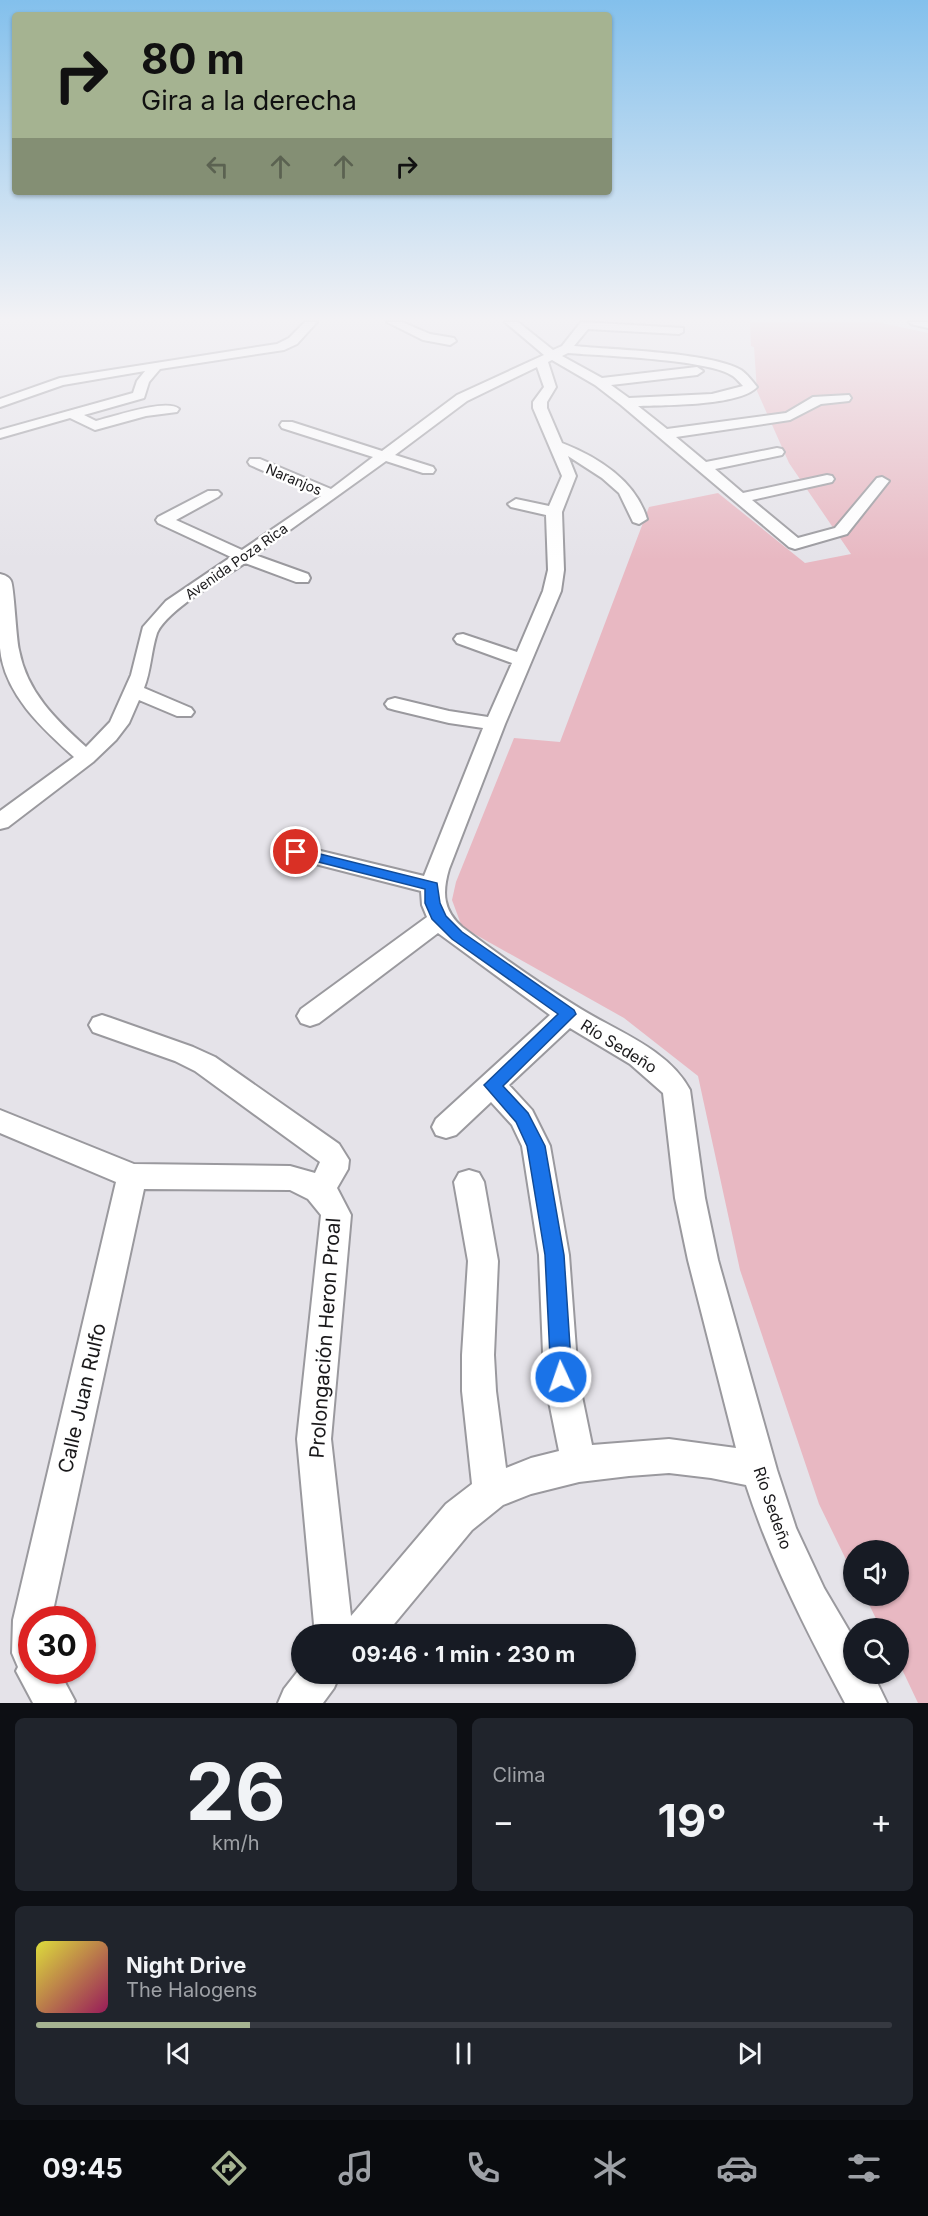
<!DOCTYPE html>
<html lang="es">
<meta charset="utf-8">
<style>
:root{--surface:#171b24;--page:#20242c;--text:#f1f3f6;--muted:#9ea1a6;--line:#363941;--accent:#a5b391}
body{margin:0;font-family:Inter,sans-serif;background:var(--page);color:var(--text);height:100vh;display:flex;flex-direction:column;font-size:22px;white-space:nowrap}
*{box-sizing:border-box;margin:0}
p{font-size:20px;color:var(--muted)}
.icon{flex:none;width:33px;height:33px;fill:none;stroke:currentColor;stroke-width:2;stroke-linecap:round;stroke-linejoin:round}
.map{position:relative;height:1703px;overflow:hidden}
.sheet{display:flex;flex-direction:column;gap:15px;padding:15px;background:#0d0f14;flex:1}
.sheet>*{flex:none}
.hud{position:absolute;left:12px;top:12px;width:600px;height:183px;border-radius:6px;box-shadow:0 2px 4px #0004;background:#a5b391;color:#111;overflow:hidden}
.controls{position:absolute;left:843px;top:1540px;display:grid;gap:12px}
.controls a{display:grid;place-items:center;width:66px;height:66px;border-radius:50%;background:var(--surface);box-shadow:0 2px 4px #0004;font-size:30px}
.speed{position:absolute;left:18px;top:1606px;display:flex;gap:12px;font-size:30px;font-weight:700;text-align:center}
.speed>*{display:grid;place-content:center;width:78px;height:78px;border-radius:50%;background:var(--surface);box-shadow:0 2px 4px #0004;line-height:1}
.speed .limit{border:9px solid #d22;background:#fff;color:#111}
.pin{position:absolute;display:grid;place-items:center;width:51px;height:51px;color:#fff;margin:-26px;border:3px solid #fff;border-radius:50%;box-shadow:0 2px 6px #0007}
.me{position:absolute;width:66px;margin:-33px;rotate:357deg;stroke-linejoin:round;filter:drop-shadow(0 0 4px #0008)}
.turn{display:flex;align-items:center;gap:21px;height:126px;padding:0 30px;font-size:27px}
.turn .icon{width:78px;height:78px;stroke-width:2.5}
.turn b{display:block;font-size:42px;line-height:51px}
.lanes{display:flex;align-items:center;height:57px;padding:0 30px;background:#0003;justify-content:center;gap:30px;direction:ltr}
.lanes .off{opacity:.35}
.big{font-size:45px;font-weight:700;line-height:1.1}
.sheet .widget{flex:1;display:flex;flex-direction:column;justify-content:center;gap:9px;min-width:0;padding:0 21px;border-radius:9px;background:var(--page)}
.sheet .dial{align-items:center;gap:0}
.dial b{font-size:78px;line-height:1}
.song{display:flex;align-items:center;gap:18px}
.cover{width:72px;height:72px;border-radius:9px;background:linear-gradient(135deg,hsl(60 70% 55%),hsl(330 70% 35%))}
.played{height:6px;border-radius:3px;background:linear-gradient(90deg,var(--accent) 25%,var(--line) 25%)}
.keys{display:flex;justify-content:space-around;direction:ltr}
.heat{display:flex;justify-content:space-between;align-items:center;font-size:33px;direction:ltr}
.sheet .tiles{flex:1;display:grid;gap:15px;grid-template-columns:1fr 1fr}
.widget:last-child{grid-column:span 2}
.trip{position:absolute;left:291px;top:1624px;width:345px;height:60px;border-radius:30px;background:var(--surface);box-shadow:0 2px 4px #0004;font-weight:700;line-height:60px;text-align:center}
.menu{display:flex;height:96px;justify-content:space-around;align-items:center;background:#090b0e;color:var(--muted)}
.menu .icon{width:42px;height:42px}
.menu .on{color:var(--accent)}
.menu b{font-size:27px;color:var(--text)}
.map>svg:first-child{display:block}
.green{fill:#e8b8c2}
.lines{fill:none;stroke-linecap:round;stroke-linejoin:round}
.minor-casing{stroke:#9a999e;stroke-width:4}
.minor{fill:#fff;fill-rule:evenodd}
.route{fill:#1a73e8;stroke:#114b97;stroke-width:1.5}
.labels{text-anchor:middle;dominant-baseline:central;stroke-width:5;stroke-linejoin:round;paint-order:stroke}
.far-street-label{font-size:14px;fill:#1a191b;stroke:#fff}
.street-label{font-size:16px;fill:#1a191b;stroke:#fff}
.near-street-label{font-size:20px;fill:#1a191b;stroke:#fff}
</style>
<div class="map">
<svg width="928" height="1703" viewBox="0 0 928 1703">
<rect width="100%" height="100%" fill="#e5e3e9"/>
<path class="green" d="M750,322H877L928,333V1703H918L899,1663L898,1629H881L865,1596H898V1551H854L853,1574L819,1504L740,1270L698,1076L624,1018L462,927L452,900L456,882L514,738L560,742L649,507L718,493L805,563L851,554L789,463L757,391L754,347L751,346Z"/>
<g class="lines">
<defs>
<path id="minor" d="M305,322H317L297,344L284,350L160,369L149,382L144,398L84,415L96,421C113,417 167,398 179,409L177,412L146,416L95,430L70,418L0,438V430L133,393L137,381L145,371L63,385L0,407V399L60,378L277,344L289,338Z
M387,322H402L430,334L454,338L456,341L450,345L423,340Z
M505,322H518L553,350L562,346L581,322L683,328V332L679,334L588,329L574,346C613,350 710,352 741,370C747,374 753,382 757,387C740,406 665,405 638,406L667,429L786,413L813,397L849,395L851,398L849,401L821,404L790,420L676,437L706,462L777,448L782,449L784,452L782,455L715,469L743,493L827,475L832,476L834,479L832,482L752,500L798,538L835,528L877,478L882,477L889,481L847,534L795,549L789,547L621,405L595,385L552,360L548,362L556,387L547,402V408L562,443C598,457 636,481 647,519L639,524L633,522L619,493L602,478L568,456L576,476L562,512L564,570L561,591L505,724L449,869C442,893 443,910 462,927C499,955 537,982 576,1006C613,1030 668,1048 690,1090L705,1198L718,1260L777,1470L796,1528L824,1588L854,1639V1674H873L887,1703H845C807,1632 771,1562 746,1485L711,1478L669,1473L629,1476L579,1482L531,1494L503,1505L472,1530L385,1635H315L297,1439L321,1215L308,1199L290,1190L144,1189L51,1620H32V1671H59L75,1701L74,1703H33L16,1671L18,1667L12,1653L13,1620L116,1182L0,1133V1110L134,1164L290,1166L315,1173L320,1162L195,1071L175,1061L93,1032L89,1025L93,1018L102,1015L111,1018L193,1047L215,1057L339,1144L349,1160L348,1169L337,1188L351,1215L331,1439L351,1616L446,1504L472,1484L462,1391V1355L468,1261L454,1182L459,1173L469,1170L479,1173L484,1182L498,1261L494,1355L496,1391L506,1468L531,1458L559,1451L544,1377L539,1255L522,1146L512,1125L491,1102L456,1135L446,1138L436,1135L432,1127L436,1119L550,1015L438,933L319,1023L310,1026L301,1023L297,1016L301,1009L427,917L422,905L421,891L288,857L285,852L288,847L296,845L424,876L483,728L449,723L395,710L388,708L385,704L388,700L395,698L449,711L488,717L512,663L457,643L454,639L457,635L463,634L517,652L543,591L548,570L546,515L511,507L508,504L516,499L549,506L562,476L533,408V402L544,387L537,367L467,401L395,455L433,467L435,470L433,473H423L386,461L255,555L308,574L310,578L308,582H296L245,563C223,578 167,610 157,633C151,651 151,671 144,688L191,708L194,712L191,716H177L139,700L129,723L116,740L93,762L8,827L0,829V811L74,757C42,728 4,694 0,648C0,624 0,598 0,574C5,575 9,577 11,581C14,586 16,638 19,650C27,692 55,719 86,747L110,722L131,675L143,627L166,601L231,557L158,523L156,520L158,517L208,491H218L221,494L218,497L176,520L242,550L321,496L250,465L248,462L250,459H260L331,489L373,457L282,428L280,425L282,422H292L382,451L457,395L544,355ZM568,353C602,356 709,359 733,376C737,379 740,383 743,386L712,394L629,398L611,385L697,375L703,371L697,367L602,378L562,356ZM570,1028L630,1064L663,1093L675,1198L688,1260L736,1448L669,1439L592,1445L578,1377L569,1255L550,1146L532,1110L509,1085Z
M909,322H928V328L911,324Z
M302,1666V1674H340L334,1688L323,1703H278L284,1689Z"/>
</defs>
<use href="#minor" class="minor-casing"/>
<use href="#minor" class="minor"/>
</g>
<linearGradient id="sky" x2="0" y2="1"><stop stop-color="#83c0ec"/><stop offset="0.57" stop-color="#f3f2f5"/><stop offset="1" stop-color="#f3f2f5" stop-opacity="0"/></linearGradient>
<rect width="928" height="560" fill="url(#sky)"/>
<path class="route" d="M296,848L437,883L440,903L446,916L462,932L574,1010L576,1014L503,1086L528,1113L545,1146L564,1255L572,1377L569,1384L561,1387L554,1384L551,1377L545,1255L527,1146L516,1122L484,1085L558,1014L452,939L432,919L425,903V889L291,855L289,852L291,849Z"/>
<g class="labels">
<g class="far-street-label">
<text transform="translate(294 479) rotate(23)">Naranjos</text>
<text transform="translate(236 561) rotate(-35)">Avenida Poza Rica</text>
</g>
<g class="street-label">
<text transform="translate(619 1046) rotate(32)">Río Sedeño</text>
<text transform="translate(773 1508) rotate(71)">Río Sedeño</text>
</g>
<g class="near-street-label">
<text transform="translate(325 1338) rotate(-86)">Prolongación Heron Proal</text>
<text transform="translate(82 1398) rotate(-77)">Calle Juan Rulfo</text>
</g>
</g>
</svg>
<div class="controls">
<a><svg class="icon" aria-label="sound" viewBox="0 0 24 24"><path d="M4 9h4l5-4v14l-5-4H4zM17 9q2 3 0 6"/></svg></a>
<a><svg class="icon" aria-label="search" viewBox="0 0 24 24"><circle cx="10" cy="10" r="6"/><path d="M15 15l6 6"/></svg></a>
</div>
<div class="speed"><div class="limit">30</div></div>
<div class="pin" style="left:296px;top:852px;background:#d93025"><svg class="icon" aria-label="arrive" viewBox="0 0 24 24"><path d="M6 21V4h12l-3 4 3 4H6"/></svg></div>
<svg class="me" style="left:561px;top:1377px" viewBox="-20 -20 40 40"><circle r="17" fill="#1a73e8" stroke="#fff" stroke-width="3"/><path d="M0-11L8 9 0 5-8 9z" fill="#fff"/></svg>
<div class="trip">09:46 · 1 min · 230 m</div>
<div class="hud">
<div class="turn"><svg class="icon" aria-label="right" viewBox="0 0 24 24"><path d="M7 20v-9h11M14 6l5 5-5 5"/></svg><div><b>80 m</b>Gira a la derecha</div></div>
<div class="lanes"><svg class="icon off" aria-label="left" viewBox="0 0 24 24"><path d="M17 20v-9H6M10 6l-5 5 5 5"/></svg><svg class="icon off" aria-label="ahead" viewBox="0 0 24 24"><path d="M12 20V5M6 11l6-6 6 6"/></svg><svg class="icon off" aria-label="ahead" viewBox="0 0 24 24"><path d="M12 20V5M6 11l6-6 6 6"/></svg><svg class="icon" aria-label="right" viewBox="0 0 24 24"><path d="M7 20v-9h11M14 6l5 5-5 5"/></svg></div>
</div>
</div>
<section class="sheet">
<div class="tiles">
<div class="widget dial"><b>26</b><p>km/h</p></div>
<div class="widget"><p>Clima</p>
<div class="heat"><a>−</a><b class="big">19°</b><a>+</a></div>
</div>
<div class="widget">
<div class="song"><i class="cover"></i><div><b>Night Drive</b><p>The Halogens</p></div></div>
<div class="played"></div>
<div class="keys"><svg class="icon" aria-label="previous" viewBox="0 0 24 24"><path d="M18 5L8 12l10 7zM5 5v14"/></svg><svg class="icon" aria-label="pause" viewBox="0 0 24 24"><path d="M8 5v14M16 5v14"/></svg><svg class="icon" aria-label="next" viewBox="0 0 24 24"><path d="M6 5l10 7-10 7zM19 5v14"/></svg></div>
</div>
</div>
</section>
<nav class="menu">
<b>09:45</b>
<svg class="icon on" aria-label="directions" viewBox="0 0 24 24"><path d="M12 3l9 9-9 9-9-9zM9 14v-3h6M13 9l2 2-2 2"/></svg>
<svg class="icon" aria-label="music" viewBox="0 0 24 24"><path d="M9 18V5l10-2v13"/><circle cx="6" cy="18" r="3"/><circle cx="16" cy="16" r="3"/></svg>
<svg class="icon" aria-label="phone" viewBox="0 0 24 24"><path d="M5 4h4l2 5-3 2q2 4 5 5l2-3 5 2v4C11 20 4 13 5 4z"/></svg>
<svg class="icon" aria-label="climate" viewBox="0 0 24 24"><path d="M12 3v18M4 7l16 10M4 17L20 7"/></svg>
<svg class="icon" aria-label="car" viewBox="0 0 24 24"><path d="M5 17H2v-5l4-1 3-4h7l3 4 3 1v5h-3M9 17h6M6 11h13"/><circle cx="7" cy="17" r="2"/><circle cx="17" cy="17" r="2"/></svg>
<svg class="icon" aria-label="filters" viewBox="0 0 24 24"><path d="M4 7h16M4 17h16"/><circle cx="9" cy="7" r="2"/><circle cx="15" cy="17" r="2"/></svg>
</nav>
